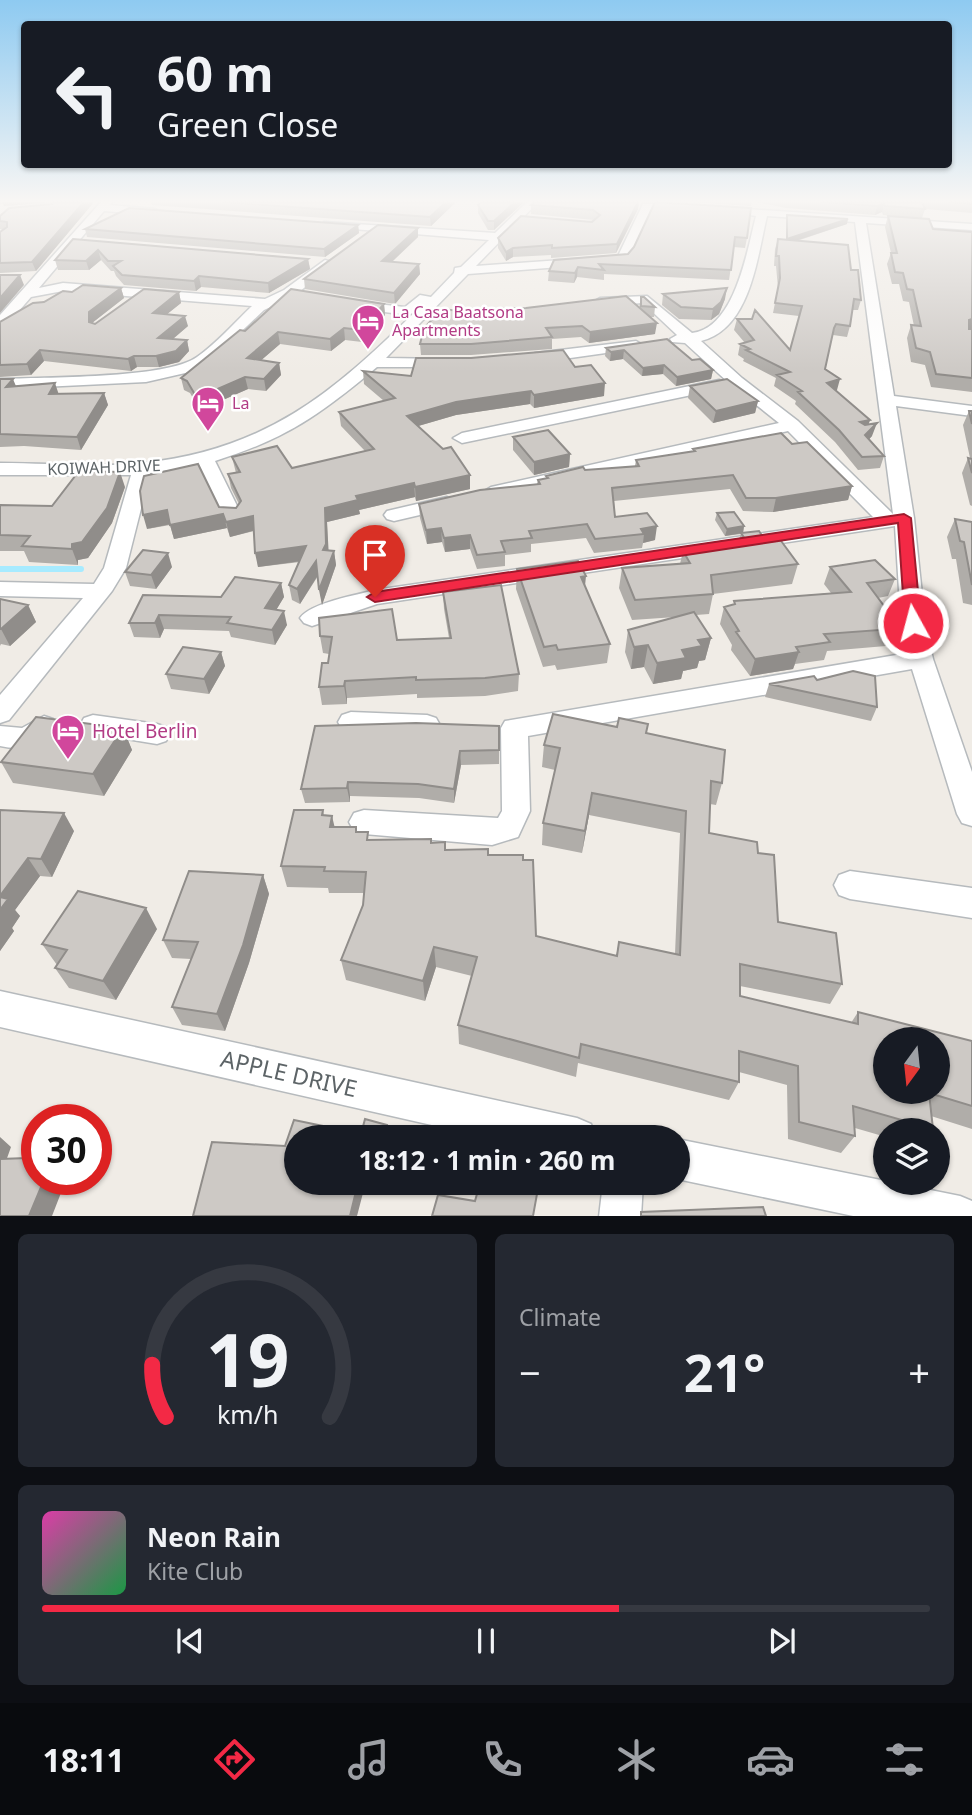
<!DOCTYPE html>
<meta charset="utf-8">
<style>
:root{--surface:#171b24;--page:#242831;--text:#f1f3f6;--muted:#9ea1a6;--line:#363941;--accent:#f32945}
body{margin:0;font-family:"Noto Sans",sans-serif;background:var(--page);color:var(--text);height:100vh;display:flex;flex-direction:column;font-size:26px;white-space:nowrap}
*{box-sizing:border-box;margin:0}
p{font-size:23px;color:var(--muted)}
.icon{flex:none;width:38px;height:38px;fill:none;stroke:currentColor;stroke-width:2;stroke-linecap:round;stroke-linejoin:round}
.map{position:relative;height:1216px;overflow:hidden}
.drawer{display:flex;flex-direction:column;gap:18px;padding:18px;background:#0d0f14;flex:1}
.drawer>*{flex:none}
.hud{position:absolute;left:21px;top:21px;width:931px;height:147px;border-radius:7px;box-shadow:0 2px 5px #0004;background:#171b24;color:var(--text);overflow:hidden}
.needle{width:46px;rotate:195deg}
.fabs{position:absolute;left:873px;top:1027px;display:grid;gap:14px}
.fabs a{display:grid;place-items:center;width:77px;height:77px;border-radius:50%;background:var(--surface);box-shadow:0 2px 5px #0004;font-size:35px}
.speed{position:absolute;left:21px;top:1104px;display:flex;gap:14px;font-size:35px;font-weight:700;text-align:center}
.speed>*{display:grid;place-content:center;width:91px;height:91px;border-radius:50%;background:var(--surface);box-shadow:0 2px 5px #0004;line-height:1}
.speed .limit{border:10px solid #d22;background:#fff;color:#111}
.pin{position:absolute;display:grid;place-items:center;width:60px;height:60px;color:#fff;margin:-72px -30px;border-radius:50% 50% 50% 0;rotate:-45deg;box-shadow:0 0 7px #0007}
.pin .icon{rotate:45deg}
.me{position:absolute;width:77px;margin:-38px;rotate:353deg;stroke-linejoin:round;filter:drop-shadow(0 0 5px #0008)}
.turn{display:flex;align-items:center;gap:24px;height:147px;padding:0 21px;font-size:32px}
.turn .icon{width:91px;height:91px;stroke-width:2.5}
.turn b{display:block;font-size:49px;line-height:60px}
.big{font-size:52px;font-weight:700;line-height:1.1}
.drawer .tile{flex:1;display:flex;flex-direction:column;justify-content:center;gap:10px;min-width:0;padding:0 24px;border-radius:10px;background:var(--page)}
.drawer .dial{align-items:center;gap:0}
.dial svg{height:182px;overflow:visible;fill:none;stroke:var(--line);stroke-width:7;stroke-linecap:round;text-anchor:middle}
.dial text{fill:var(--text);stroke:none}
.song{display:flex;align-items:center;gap:21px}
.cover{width:84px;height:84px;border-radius:10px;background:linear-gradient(135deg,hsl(320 70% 55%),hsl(140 70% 35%))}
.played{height:7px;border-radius:4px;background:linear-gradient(90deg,var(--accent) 65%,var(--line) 65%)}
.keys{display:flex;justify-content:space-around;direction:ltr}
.heat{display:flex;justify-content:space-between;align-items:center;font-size:38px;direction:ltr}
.drawer .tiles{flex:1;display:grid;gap:18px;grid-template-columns:1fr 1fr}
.tile:last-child{grid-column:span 2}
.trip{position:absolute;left:284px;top:1125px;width:406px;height:70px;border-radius:35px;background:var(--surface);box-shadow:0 2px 5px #0004;font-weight:700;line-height:70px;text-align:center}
.tabs{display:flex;height:112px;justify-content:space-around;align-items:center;background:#090b0e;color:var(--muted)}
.tabs .icon{width:49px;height:49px}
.tabs .current{color:var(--accent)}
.tabs b{font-size:32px;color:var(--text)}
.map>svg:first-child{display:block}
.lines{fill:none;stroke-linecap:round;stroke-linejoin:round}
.stream{stroke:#a7ebff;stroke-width:6}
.minor-casing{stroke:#b6babd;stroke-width:3}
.minor{fill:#fff;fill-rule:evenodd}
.wall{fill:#b0ada9}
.shaded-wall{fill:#908d8a}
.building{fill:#cdc9c5;stroke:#908d8a;stroke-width:2;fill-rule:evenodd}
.route{fill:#f32945;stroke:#9e1b2d;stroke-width:2}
.labels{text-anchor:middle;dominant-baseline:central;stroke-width:5;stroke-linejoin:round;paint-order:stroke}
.far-hotel-label{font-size:16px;fill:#b23c85;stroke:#fff;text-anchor:start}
.far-street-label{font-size:16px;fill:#5d6467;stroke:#fff}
.hotel-label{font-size:19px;fill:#b23c85;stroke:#fff;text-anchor:start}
.near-street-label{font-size:23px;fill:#5d6467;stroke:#fff}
</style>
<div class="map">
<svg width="972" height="1217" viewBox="0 0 972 1217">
<rect width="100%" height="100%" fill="#f0ece6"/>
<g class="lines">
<path class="stream" d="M0,569H81"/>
<defs>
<path id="minor" d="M101,202H112L110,205L155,209L160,212L155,215L104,211L39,288L63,283L265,299L284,290L325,260L335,263L294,296L264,310L207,364L194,371L146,382L0,389V379C42,377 167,379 197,357C217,343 234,323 252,306L63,291L31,297L5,327L0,328V315Z
M527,202H538L476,266L618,256L643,204H653L631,256L625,262L468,274L386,358L445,359L450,361L453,364L450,367H377C321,414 286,439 215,461L242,516L239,520H225L199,465L150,473L126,568L112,591L9,720L0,723V695L83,598L0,596V582L94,584L104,568L131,475H0V463C46,463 98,468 143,463C265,450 332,394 415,312L408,315L353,308L346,304L348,301L405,307L420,295L431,297L454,273L455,268L461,267L489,240L328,227L323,224L324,222L495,233Z
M747,209L972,224V230L866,223L894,396L972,406V416L896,406L914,518L925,623L933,659L972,772V826L962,823L957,814L912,669L528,736L530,811L518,837L492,845L364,834L354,831L349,822L354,813L364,810L498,818L502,811L501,728L505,721L908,653L901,623L895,526L377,604L312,626L304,623L300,618C310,603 357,595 375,590L873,517L788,431L491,499L481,493L491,487L779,423L730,384L685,343L672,342L670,339L677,335L643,303L600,306L593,302L600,298L647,296L692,333C735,328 747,251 756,216L743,214V210ZM767,216L855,222L893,514L798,421L742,378L701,341C750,329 757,259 767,216Z
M636,341L643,345L641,348L535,363L527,358L535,353Z
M719,380L725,382L727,385L725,388L462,443L453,438L462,433Z
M447,497L457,503L454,507L394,521L387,519L384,515L387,511Z
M351,712L427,715L436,718L440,725L436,732L427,735L351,732L342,729L338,722L342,715Z
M93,715L157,724L166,727L170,734L166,741L157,744L84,732L80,725L84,718Z
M44,716L53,719L57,726C46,747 22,751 0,746V726L22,728Z
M850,871L972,888V918L850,899L839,895L834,885L839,875Z
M0,991L577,1118L591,1124L596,1138H489L0,1027Z
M677,1139L960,1196L972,1201V1217H858L677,1179Z
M603,1183H643L641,1217H599Z"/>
</defs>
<use href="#minor" class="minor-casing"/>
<use href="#minor" class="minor"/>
</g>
<path class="wall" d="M0,202H94L36,271L0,273V232L3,230L0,229V221L53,203L4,206L3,204H0Z
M151,202H456L431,226L152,205Z
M524,202L494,230H488L478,213V205Z
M639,202L638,209L616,253L551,258V255L513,257L506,261L498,248V238L594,220L531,214V205Z
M655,202L747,238L745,248L734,247L729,280L604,274V280L577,277L574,283L548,281L549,271L628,254L634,247Z
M695,202H752L751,206Z
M757,202H972V213L925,209L922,218L883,215L882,212L875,215L786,208Z
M787,215L847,224L797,241L851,270L861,300L858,310H852L850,326L847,337L833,335L832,337L825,369L837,390L836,391L870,420L868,425L872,436L869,439L884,456L880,468L858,470L835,442L795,404L796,401L774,386L776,378L743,361L744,359L738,355L740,344L745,343L734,330L737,319L790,350L799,316L773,313L778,288L776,266H774L775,249L778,239L786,240Z
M888,216L933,229L972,232V392L931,387L925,365L911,362L907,338L911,325L914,326L909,302L903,301L899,284H892L887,264L891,253L885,227Z
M358,225L359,233L325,257L87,237L85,229Z
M418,228V237L392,262L419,264L420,274L395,304L305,289L304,279Z
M73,239L308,259L310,269L269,293L201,287L196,291L124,285L116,276L114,271H111L101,260L89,270H58L55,260Z
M121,288L124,298L92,323L95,324L179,292L181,303L167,314L188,326L173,339L187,340L189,351L179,362L159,367H137L131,371L44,361L31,375L0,377V322L44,302L72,292Z
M663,294L725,299L719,314L711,320L679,319L662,305Z
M641,297L655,307L654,317H649L655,334L589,343L581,337L552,339V349L471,355H421L420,344L489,314L639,308Z
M384,304L385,315L362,342L345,340L331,351L280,344L261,360L279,363L281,375L266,391L248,389L200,410L190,393L184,390L181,378L245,331Z
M606,348L692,360L713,370L711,379L676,386L663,374L642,376L623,359L610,361L605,356Z
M575,367L604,396L534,408L530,404L456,415L418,426L470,489L416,501L415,497L359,510L360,514L327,522L328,550L334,551L336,565L322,605L318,576L300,604L292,600L289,585L300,562L258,567L254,531L230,537L227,528L174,539L170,525L147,529L219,507L236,508L239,504L231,488L228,474L236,473L232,457L292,468L365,451L341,426L339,412L384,401L364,384L363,371L411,376Z
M0,379L16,386L58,394L104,393L108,405L81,450L24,446L0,447Z
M690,386L758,401L755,413L713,423L688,398Z
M969,411H972V506L970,505L962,473L968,458H970L963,425Z
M513,437L570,454L569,467L534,475L513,450Z
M792,444L852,486L848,500L773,512L743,511L730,489L614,501L615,517L655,540L643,543L642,548L594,553L586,538L531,544V552L505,555V566L477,569L470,549L445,552L442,542L427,544L420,518L419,504L537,484L538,480L546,479V476L585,470L635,466L636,460L693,452V449Z
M125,487L112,523L88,558L78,560V565L29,562L24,551H0V505L52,506Z
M717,513L744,526L743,533L763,537L798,564L792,584L713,594L709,614L696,615L711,638L705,660L699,661L697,668L683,671L681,679L653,684L644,667L631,669L625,652L628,630L676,617L632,620L619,588L622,568L680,564L683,551L717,548L718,542L739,539L741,534L725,536L715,520Z
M955,519L972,522V605L963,603L956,559H952L947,537Z
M172,567L156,589L130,586L125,572Z
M830,567L895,579L888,596L878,598L890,614L887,620L894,629L886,646L827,651L824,660L795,664L793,669L750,676L731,650L732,645L720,624L724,607L734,604V601L831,593L824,584Z
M517,569L585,587L610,644L607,663L557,670L555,665L543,667L516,589Z
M281,583L284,597L276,610L287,625L275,645L231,637L229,631L164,629L160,638L134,637L129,623L221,597Z
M443,592L519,674L518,691L485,696L417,698V694L347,698V704L322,705L319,687L328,663L329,654L323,653L320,636L397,640L449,638L444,609Z
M0,599L28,605L36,622L10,646L1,644L0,646Z
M221,652L225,666L209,694L171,689L166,674Z
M817,680L877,707L871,721L765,697L769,684Z
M499,726V764L461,765L454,803L419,798L350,796V802L305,803L301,789Z
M123,728L132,750L104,796L13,783L1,762Z
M646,733L722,783L716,805L710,804L709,833L758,853L778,922L842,984L830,1004L740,986V996L851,1023L858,1012L972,1041V1129L931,1116L933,1129L931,1130H886V1137L855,1128V1136L841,1153L788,1139L787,1085L739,1072V1082L729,1100L578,1063L576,1077L459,1044L458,1025L472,976L436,967L425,1001L346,980L341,960L363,905L364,893H329L328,888L287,887L281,866L323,810L324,815L334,827H356L357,832L369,840L432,843L446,850L523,860L536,936L616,956L619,942L675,954L680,833L589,815L582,853L542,845L543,823L555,770L542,767L544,745Z
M0,810L74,831L52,877L40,876L15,910L20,916L12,928L14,931L0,951Z
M263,875L269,894L249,963L225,1031L182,1025L172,1007L191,959L172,958L163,940Z
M157,929L116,1000L69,988L55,968L57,965L42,944Z"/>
<path class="shaded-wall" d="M2,202H51L4,206Z
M84,202H94L36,271L32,262Z
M446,202H456L431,226L430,217Z
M515,202H524L494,230V221Z
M639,202L638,209L616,253L617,244Z
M884,203L882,212L875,215L877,206Z
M848,219L847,224L786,244L787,239Z
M358,225L359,233L325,257L324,249Z
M418,228V237L383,270L382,261Z
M513,248V257L506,261V252Z
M98,250L101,260L89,270L86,261Z
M308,259L310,269L269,293L268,283Z
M419,264L420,274L395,304L394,293Z
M578,267L577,277L574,283L575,273Z
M20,275L24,285L0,313V298Z
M199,276L201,287L196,291L194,281Z
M121,288L124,298L92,323L89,322V312Z
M727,288L725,299L719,314L711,320L713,309Z
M179,292L181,303L156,323L153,313Z
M384,304L385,315L362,342L361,330Z
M185,316L188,326L161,349L158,338Z
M972,319V331L964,333L969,320Z
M657,323L655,334L589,343L590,332Z
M344,328L345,340L331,351L330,339Z
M278,332L280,344L250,370L247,358Z
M187,340L189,351L179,362L159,367L156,356Z
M40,350L44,361L31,375L27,364Z
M624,350L623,359L610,361L611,352Z
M134,356L137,367L131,371L128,359Z
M279,363L281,375L266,391L264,379Z
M664,365L663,374L642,376L643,368Z
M713,370L711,379L676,386L677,377Z
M245,377L248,389L200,410L197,398Z
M13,379L18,391L6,387Z
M840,379L837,390L824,395L827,383Z
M55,383L59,395L49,394Z
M605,383L604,396L534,408V395Z
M531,391L530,404L456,415L408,429L407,416L456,402Z
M104,393L108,405L81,450L77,437Z
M758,401L755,413L713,423L716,411Z
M870,420L866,432L860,422Z
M877,423L872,436L861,448L865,435Z
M570,454L569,467L534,475V462Z
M120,472L125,487L112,523L88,558L78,560V565L72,549V544Z
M470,475V489L416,501L415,487Z
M414,483L415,497L359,510L360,514L327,522L329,558L323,550L325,508L356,496Z
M852,486L848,500L773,512L776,498Z
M167,510L171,524L147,529L143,515Z
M223,514L227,528L174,539L170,525Z
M253,516L256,530L230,537L226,522Z
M657,526L655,540L643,543L644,534L641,529Z
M744,526L743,533L725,536L727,529Z
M441,528L442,542L427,544L426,530Z
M470,535V549L445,552L444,538Z
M306,546L309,560L258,567L255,553Z
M334,551L336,565L322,605L319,590Z
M168,553L172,567L156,589L151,575Z
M316,561L318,575L300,604L297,589Z
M586,576L584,596L581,577Z
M281,583L284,597L269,622L265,608Z
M28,605L36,622L10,646L1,629Z
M284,611L287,625L275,645L272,630Z
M159,615L164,629L160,638L155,623Z
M711,638L705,660L699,661L697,668L683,671L681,679L653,684L657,663L698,640Z
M648,645L644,667L631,669L634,647Z
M221,652L225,666L209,694L204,679Z
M799,652L793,669L750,676L755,659Z
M345,681L347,698V704L344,686Z
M123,728L132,750L104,796L93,774Z
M460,751L461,765L454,803V789Z
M348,782L350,796V802L347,788Z
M592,793L589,815L582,853L585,831Z
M64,813L74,831L52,877L41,859Z
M332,816L337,837L330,827Z
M28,858L40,876L15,910L20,916L12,928L14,931L0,951V896Z
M263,875L269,894L249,963L225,1031L217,1014Z
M146,908L157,929L116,1000L103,981Z
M434,947L436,967L425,1001L423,981Z
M333,1128L336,1138H330Z
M0,1137L11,1147L1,1175H0Z
M44,1180H66L52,1216H29Z
M358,1183H360L363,1193L357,1216H350Z"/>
<path class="building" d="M53,202H84L32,262L0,263V232L7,227V222L0,221V216L9,208L52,204Z
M223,202H446L430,217Z
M481,202H515L494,221H488L478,205Z
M534,202H638L617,244L552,248V245L513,248L506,252L498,238L521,216L592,222L600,215L593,210L531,205Z
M655,202L751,208L747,238L735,237L731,270L599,264L604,270L578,267L575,273L549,271L554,260L628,254L634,247Z
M821,202H922L925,209L885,206L884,203L877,206Z
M948,202H972V204Z
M129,208L358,225L324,249L85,229Z
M787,215L848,219L787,239Z
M888,216L929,219L933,229L972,232V319L969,320V329H972V378L936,374L930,352L916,348L911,325L921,326L913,290L907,289L903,273L895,272L891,253H897Z
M378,225L418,228L382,261L419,264L394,293L304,279Z
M73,239L308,259L268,283L199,276L194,281L122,275L113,266L121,261H108L98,250L86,261L55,260Z
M778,239L848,245L851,270H858L861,300L854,299L850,326L836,324L834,328L825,369L840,379L827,383L870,420L860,422L865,425L877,423L865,435L884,456L862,457L839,430L798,392L802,391L777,375L790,372L746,350L750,349L740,344L754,340L737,319H752L755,310L790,350L802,306L775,303L780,278L779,256H776Z
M0,275H20L0,298Z
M83,285L121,288L89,312V322L95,324L144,289L179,292L153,313L185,316L158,338L187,340L176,351L156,356H134L128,359L40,350L27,364L0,365V322L33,303L44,302L63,291L72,292Z
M727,288L721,302L713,309L681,307L663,294Z
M291,289L384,304L361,330L344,328L330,339L278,332L247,358L279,363L264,379L245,377L197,398L187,381L181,378L240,330L245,331Z
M626,296L657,323L590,332L582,326L546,328L552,337L471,344H420L424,328L442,309L489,314L492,309L526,308Z
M641,297H644L655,307L641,306Z
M667,339L692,360L700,359L713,370L677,377L664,365L643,368L624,350L611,352L606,348Z
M563,350L575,367L591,365L605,383L534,395L531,391L456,402L407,416L443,449L451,447L470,475L415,487L414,483L356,496L358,500L325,508L326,544L323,550L334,551L319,590L316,561L297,589L289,585L306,546L255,553L253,516L226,522L223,514L170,525L167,510L143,515L140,491L144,476L198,464L219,507L236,508L241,501L228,474L240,472L232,457L277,446L292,468L374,449L339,412L395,398L363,371L411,376L416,358H471Z
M0,379H13L6,387L55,383L49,394L104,393L77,437L0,434Z
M727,379L758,401L716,411L690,386Z
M969,411H972V424Z
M548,430L570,454L534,462L513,437Z
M781,433L792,444L807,442L852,486L776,498H746L733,475L612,488L615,517L647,513L657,526L641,529L644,534L595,539L587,524L529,531L532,538L501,541L505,552L477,555L470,535L444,538L441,528L426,530L419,504L480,490L540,484L538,480L548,478L546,476L583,467L585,470L639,466L636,460L695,451L693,449Z
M968,458L972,459V473Z
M79,471L120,472L107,508L82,542L72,544V549L22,546L30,536L0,535V505L52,506Z
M734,512L744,526L727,529L717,513Z
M955,519L972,522V585L964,542L960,541Z
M759,531L763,537L776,534L798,564L711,575L713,594L635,600L622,568L690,563L683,551L722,547L718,542L745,539L741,533Z
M143,550L168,553L151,575L125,572Z
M875,560L895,579L867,583L890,614L884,615L894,629L824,634L830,642L796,647L799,652L755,659L736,632L739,631L724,607L735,604L734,601L851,592L830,567Z
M578,561L586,576L581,577L610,644L558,650L556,645L544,647L517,569Z
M235,577L281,583L265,608L284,611L272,630L227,623L231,617L159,615L155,623H129L143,595L221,597Z
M501,585L519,674L485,678L416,680V677L345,681L344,686L319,687L322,663H328L332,637L320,636L319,618L392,609L397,640L451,638L443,592Z
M0,599L28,605L1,629H0Z
M694,612L711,638L698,640L702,646L682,650L686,658L657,663L648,645L634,647L628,630Z
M183,647L221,652L204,679L166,674Z
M853,671L875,676L877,707L769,684L814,676L817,680Z
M553,714L617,727L619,718L648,724L646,733L725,750L722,783L711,781L709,833L757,842L758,853L774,855L778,922L836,933L842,984L740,964V996L858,1024V1012L972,1041V1106L929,1093L933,1129L853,1106L855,1136L799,1122L798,1066L739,1051V1082L581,1044L579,1058L458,1025L477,957L434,947L423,981L341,960L363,905L366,872L324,871L325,867L281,866L294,810H323L322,815L332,816L330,827H356V832H368L367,840L431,839V843L445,842V850L488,849V855H523V860H533L536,936L617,956L619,942L680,955L686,811L592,793L585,831L543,823L560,748L544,745ZM886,1040H938V1092H886Z
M36,717L123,728L93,774L1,762Z
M416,723L499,726V750L460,751L454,789L418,784L348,782L347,788L301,789L315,726Z
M0,810L64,813L41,859L28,858L0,896Z
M189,871L263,875L243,945L217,1014L172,1007L198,942L163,940Z
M78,891L146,908L103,981L55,968L67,950L42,944Z
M0,897L8,899L0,910Z
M365,1119L387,1125L385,1134L396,1138H360Z
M294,1120L333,1128L330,1138H296V1183H358L350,1216H193L212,1142L285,1146Z
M30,1151H37V1180H44L29,1216H0V1159L27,1158Z
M480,1183H504L537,1194L533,1216H432L438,1195L475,1201Z
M763,1207L766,1216H641V1212Z"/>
<linearGradient id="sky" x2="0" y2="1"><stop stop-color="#8ecaf1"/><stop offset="0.54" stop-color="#f8f6f4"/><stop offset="1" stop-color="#f8f6f4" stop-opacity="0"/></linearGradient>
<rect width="972" height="372" fill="url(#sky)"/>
<path class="route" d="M904,514L911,518L921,623L913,629L905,623L898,523L375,602L367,597L375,592Z"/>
<defs>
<symbol id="hotel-pin" viewBox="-11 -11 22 30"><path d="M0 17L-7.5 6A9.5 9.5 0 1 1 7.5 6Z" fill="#d1479c" stroke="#fff"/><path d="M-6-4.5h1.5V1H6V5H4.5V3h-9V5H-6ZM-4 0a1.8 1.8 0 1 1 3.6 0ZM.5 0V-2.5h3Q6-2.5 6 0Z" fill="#fff"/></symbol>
</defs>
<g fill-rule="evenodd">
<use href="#hotel-pin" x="349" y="302" width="38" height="52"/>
<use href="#hotel-pin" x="189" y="384" width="38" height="52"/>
<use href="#hotel-pin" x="49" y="712" width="38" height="52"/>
</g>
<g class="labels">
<g class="far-hotel-label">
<text x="392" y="312">La Casa Baatsona<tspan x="392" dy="18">Apartments</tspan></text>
<text x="232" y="403">La</text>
</g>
<g class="far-street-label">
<text transform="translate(104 467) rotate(-2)">KOIWAH DRIVE</text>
</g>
<g class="hotel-label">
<text x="92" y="731">Hotel Berlin</text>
</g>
<g class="near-street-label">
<text transform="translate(289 1073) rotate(13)">APPLE DRIVE</text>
</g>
</g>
</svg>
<div class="fabs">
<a><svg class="needle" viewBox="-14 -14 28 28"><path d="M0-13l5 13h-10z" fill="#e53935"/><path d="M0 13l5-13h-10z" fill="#9ea1a6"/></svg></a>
<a><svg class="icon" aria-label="layers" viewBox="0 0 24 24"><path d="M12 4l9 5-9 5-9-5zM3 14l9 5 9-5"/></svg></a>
</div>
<div class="speed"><div class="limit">30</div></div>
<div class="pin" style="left:375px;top:597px;background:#d93025"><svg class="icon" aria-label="arrive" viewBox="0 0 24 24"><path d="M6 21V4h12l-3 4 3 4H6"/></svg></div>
<svg class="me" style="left:913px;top:623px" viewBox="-20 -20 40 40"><circle r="17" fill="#f32945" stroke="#fff" stroke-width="3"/><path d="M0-11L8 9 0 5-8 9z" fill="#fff"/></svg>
<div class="trip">18:12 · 1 min · 260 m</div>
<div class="hud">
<div class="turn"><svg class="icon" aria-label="left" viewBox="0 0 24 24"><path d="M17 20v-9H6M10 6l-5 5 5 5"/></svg><div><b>60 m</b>Green Close</div></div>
</div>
</div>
<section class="drawer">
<div class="tiles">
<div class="tile dial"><svg viewBox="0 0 100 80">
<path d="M14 69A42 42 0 1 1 86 69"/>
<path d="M14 69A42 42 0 0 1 8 46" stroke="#f32945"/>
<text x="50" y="56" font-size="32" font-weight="700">19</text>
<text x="50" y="72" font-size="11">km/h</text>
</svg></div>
<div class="tile"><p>Climate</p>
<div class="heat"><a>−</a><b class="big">21°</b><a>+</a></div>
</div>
<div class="tile">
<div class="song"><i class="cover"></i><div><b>Neon Rain</b><p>Kite Club</p></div></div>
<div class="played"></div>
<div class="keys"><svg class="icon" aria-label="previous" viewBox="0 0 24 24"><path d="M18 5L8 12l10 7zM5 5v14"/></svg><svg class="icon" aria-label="pause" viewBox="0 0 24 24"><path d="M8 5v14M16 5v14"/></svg><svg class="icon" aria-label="next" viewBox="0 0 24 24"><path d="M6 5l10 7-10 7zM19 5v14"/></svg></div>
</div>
</div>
</section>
<nav class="tabs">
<b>18:11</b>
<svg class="icon current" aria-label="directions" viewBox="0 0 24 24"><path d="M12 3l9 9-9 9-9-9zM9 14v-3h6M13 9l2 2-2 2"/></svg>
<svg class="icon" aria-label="music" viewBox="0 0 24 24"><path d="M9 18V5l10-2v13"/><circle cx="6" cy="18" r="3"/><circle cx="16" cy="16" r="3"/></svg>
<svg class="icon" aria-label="phone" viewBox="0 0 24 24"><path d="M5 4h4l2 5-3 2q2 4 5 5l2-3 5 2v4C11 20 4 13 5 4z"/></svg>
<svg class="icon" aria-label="climate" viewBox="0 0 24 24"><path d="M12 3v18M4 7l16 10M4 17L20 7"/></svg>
<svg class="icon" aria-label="car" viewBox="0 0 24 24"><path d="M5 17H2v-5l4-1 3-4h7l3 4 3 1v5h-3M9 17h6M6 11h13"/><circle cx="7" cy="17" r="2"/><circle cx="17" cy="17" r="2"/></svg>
<svg class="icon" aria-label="filters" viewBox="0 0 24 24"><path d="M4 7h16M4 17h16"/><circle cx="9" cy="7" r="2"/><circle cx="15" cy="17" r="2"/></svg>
</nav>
